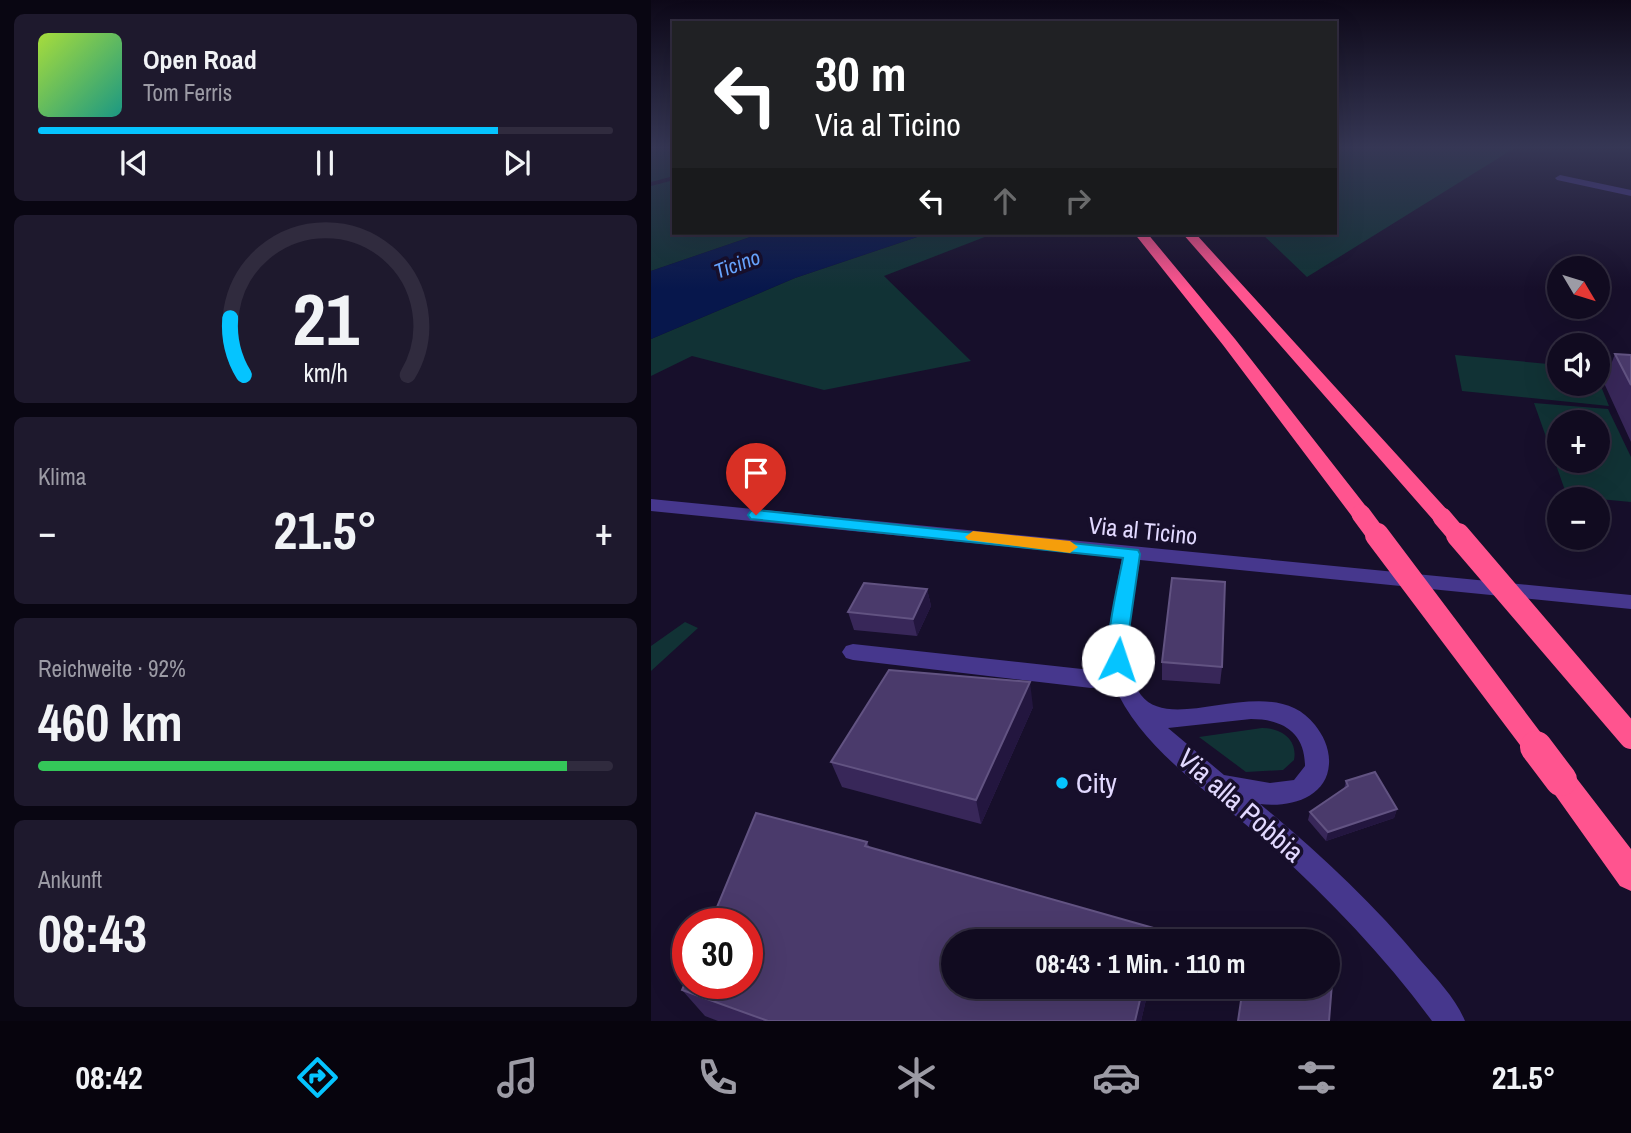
<!DOCTYPE html>
<html lang="de">
<meta charset="utf-8">
<style>
:root{--surface:#110b20;--page:#1e192d;--text:#f1f3f6;--muted:#9c9ba5;--line:#302b3e;--accent:#05c4ff}
body{margin:0;font-family:"Archivo Narrow",sans-serif;background:var(--page);color:var(--text);height:100vh;display:flex;flex-direction:column;font-size:26px;white-space:nowrap}
*{box-sizing:border-box;margin:0}
p{font-size:23px;color:var(--muted)}
.icon{flex:none;width:38px;height:38px;fill:none;stroke:currentColor;stroke-width:2;stroke-linecap:round;stroke-linejoin:round}
.map{position:relative;flex:1;overflow:hidden}
.details{display:flex;flex-direction:column;gap:14px;padding:14px;background:#090612;width:651px}
.details>*{flex:none}
.guide{position:absolute;left:21px;top:21px;width:665px;height:214px;border-radius:0px;box-shadow:0 7px 28px #0002,0 0 0 2px var(--line);background:#202124;color:#fff;overflow:hidden}
.needle{width:46px;rotate:128deg}
.controls{position:absolute;left:896px;top:256px;display:grid;gap:14px}
.controls a{display:grid;place-items:center;width:63px;height:63px;border-radius:50%;background:var(--surface);box-shadow:0 7px 28px #0002,0 0 0 2px var(--line);font-size:35px}
.speed{position:absolute;left:21px;top:908px;display:flex;gap:14px;font-size:35px;font-weight:700;text-align:center}
.speed>*{display:grid;place-content:center;width:91px;height:91px;border-radius:50%;background:var(--surface);box-shadow:0 7px 28px #0002,0 0 0 2px var(--line);line-height:1}
.speed .limit{border:10px solid #d22;background:#fff;color:#111}
.pin{position:absolute;display:grid;place-items:center;width:60px;height:60px;color:#fff;margin:-72px -30px;border-radius:50% 50% 50% 0;rotate:-45deg;box-shadow:0 0 7px #0007}
.pin .icon{rotate:45deg}
.me{position:absolute;width:77px;margin:-38px;rotate:4deg;stroke-linejoin:round;filter:drop-shadow(0 0 5px #0008)}
.turn{display:flex;align-items:center;gap:24px;height:147px;padding:0 28px;font-size:32px}
.turn .icon{width:91px;height:91px;stroke-width:2.5}
.turn b{display:block;font-size:49px;line-height:60px}
.lanes{display:flex;align-items:center;height:66px;padding:0 28px;background:#0003;justify-content:center;gap:35px;direction:ltr}
.lanes .off{opacity:.35}
.big{font-size:52px;font-weight:700;line-height:1.1}
.details .tile{flex:1;display:flex;flex-direction:column;justify-content:center;gap:10px;min-width:0;padding:0 24px;border-radius:10px;background:var(--page)}
.details .dial{align-items:center;gap:0}
.dial svg{height:182px;overflow:visible;fill:none;stroke:var(--line);stroke-width:7;stroke-linecap:round;text-anchor:middle}
.dial text{fill:var(--text);stroke:none}
.song{display:flex;align-items:center;gap:21px}
.cover{width:84px;height:84px;border-radius:10px;background:linear-gradient(135deg,hsl(80 70% 55%),hsl(170 70% 35%))}
.played{height:7px;border-radius:4px;background:linear-gradient(90deg,var(--accent) 80%,var(--line) 80%)}
.keys{display:flex;justify-content:space-around;direction:ltr}
.heat{display:flex;justify-content:space-between;align-items:center;font-size:38px;direction:ltr}
.charge{height:10px;border-radius:5px;background:linear-gradient(90deg,#34c759 92%,var(--line) 0)}
.trip{position:absolute;left:290px;top:929px;width:399px;height:70px;border-radius:35px;background:var(--surface);box-shadow:0 7px 28px #0002,0 0 0 2px var(--line);font-weight:700;line-height:70px;text-align:center}
.dock{display:flex;height:112px;justify-content:space-around;align-items:center;background:#07040d;color:var(--muted)}
.dock .icon{width:49px;height:49px}
.dock .active{color:var(--accent)}
.dock b{font-size:32px;color:var(--text)}
main{display:flex;flex:1;min-height:0}
.map>svg:first-child{display:block}
.green{fill:#113235;fill-rule:evenodd}
.water{fill:#07174c}
.lines{fill:none;stroke-linecap:round;stroke-linejoin:round}
.minor{fill:#46378d;fill-rule:evenodd}
.highway{fill:#ff548f;fill-rule:evenodd}
.highway-bridge-far2{stroke:#ff548f;stroke-width:19}
.highway-bridge-far1{stroke:#ff548f;stroke-width:24}
.highway-bridge{stroke:#ff548f;stroke-width:32}
.wall{fill:#382759}
.shaded-wall{fill:#23163f}
.building{fill:#4a3a6b;stroke:#625382;stroke-width:2}
.route{fill:#05c4ff;stroke:#037fa6;stroke-width:2}
.slow{fill:#f59e0b}
.poi-dot{fill:#05c4ff;stroke:#170f2b;stroke-width:2.5}
.labels{text-anchor:middle;dominant-baseline:central;stroke-width:7;stroke-linejoin:round;paint-order:stroke}
.far-water-label{font-size:21px;font-style:italic;fill:#67a4ff;stroke:#170f2b}
.street-label{font-size:24px;fill:#e2d9ff;stroke:#170f2b}
.near-poi-label{font-size:28px;fill:#e2d9ff;stroke:#170f2b;text-anchor:start}
.near-street-label{font-size:28px;fill:#e2d9ff;stroke:#170f2b}
</style>
<main>
<section class="details">
<div class="tile">
<div class="song"><i class="cover"></i><div><b>Open Road</b><p>Tom Ferris</p></div></div>
<div class="played"></div>
<div class="keys"><svg class="icon" aria-label="previous" viewBox="0 0 24 24"><path d="M18 5L8 12l10 7zM5 5v14"/></svg><svg class="icon" aria-label="pause" viewBox="0 0 24 24"><path d="M8 5v14M16 5v14"/></svg><svg class="icon" aria-label="next" viewBox="0 0 24 24"><path d="M6 5l10 7-10 7zM19 5v14"/></svg></div>
</div>
<div class="tile dial"><svg viewBox="0 0 100 80">
<path d="M14 69A42 42 0 1 1 86 69"/>
<path d="M14 69A42 42 0 0 1 8 44" stroke="#05c4ff"/>
<text x="50" y="56" font-size="32" font-weight="700">21</text>
<text x="50" y="72" font-size="11">km/h</text>
</svg></div>
<div class="tile"><p>Klima</p>
<div class="heat"><a>−</a><b class="big">21.5°</b><a>+</a></div>
</div>
<div class="tile"><p>Reichweite · 92%</p><b class="big">460 km</b><div class="charge"></div></div>
<div class="tile"><p>Ankunft</p><b class="big">08:43</b></div>
</section>
<div class="map">
<svg width="980" height="1021" viewBox="0 0 980 1021">
<rect width="100%" height="100%" fill="#170f2b"/>
<path class="green" d="M0,146H23V176L0,182Z
M684,146H867L656,277L610,233H684Z
M23,180V233H111L0,271V186Z
M278,233H344L233,276L320,361L173,390L41,356L0,376V339L144,278Z
M804,355L908,365V383H947V379L958,406L811,391Z
M883,403L957,409L980,457V502L916,496ZM908,422H947V460H908Z
M34,622L47,628L0,671V646Z
M611,728C630,728 647,739 643,760L632,770L595,772L548,737Z"/>
<path class="water" d="M111,233H278L144,278L0,339V271Z"/>
<g class="lines">
<path class="minor" d="M909,175L980,190V196L906,180L904,178Z
M0,499L980,595V609L489,560C483,597 465,662 490,695C522,737 620,668 664,725C672,735 679,749 678,764C676,798 638,808 609,804C667,852 722,903 770,961C786,979 805,999 814,1021H781C734,957 680,901 622,848C571,801 490,751 463,685L440,688L202,660L195,658L191,652L195,646L202,644L440,670L459,669L457,633L471,558L0,511ZM600,719C631,719 654,732 654,766L643,780L619,783L573,775L517,728Z"/>
<path class="highway" d="M483,233H496L584,339L717,509L721,514L717,519H703L572,345Z
M531,233H544L798,512L802,517L798,522H784Z
M910,767L920,771L980,849V891L969,886L900,789L895,780L900,771Z"/>
<path class="highway-bridge-far2" d="M710,514L727,537
M791,517L808,537"/>
<path class="highway-bridge-far1" d="M726,535L887,749
M807,535L980,737"/>
<path class="highway-bridge" d="M885,747L910,780"/>
</g>
<path class="wall" d="M964,354L980,355V442L953,383Z
M276,589L280,606L266,636L203,630L197,612Z
M511,662L571,667L569,684L511,680Z
M382,707L330,824L191,787L180,762Z
M695,781L746,809L743,818L675,841L657,820L659,812L693,789Z
M216,842L219,848L303,987H498L490,1021H67L54,1016L31,990Z"/>
<path class="shaded-wall" d="M276,589L280,606L266,636L262,619Z
M379,682L382,707L330,824L325,800Z
M746,809L743,818L675,841L677,832Z
M492,987H498L490,1021H484Z"/>
<path class="building" d="M964,354L980,355V385Z
M521,578L574,582L571,667L511,662Z
M213,583L276,589L262,619L197,612Z
M238,670L379,682L325,800L180,762Z
M724,772L746,809L677,832L659,812L697,786L695,781Z
M105,813L216,842L214,846L506,929L503,942H303V987H492L484,1021H117L31,990L37,977V984H96V924H59Z
M600,936L622,942H599Z
M677,956L683,958L678,1021H587L592,987H677Z"/>
<linearGradient id="sky" x2="0" y2="1"><stop stop-color="#0d0818"/><stop offset="0.51" stop-color="#363755"/><stop offset="1" stop-color="#363755" stop-opacity="0"/></linearGradient>
<rect width="980" height="289" fill="url(#sky)"/>
<path class="route" d="M105,510L487,550L489,554L473,665L467,667L460,665C451,648 468,580 472,558L100,519L97,515L100,511Z"/>
<path class="slow" d="M322,531L419,541L427,547L419,553L317,540L314,537Z"/>
<circle class="poi-dot" cx="411" cy="783" r="7"/>
<g class="labels">
<g class="far-water-label">
<text transform="translate(86 264) rotate(-20)">Ticino</text>
</g>
<g class="street-label">
<text transform="translate(492 530) rotate(6)">Via al Ticino</text>
</g>
<g class="near-poi-label">
<text x="425" y="783">City</text>
</g>
<g class="near-street-label">
<text transform="translate(590 805) rotate(41)">Via alla Pobbia</text>
</g>
</g>
</svg>
<div class="controls">
<a><svg class="needle" viewBox="-14 -14 28 28"><path d="M0-13l5 13h-10z" fill="#e53935"/><path d="M0 13l5-13h-10z" fill="#9c9ba5"/></svg></a>
<a><svg class="icon" aria-label="sound" viewBox="0 0 24 24"><path d="M4 9h4l5-4v14l-5-4H4zM17 9q2 3 0 6"/></svg></a>
<a>+</a>
<a>−</a>
</div>
<div class="speed"><div class="limit">30</div></div>
<div class="pin" style="left:105px;top:515px;background:#d93025"><svg class="icon" aria-label="arrive" viewBox="0 0 24 24"><path d="M6 21V4h12l-3 4 3 4H6"/></svg></div>
<svg class="me" style="left:467px;top:660px" viewBox="-20 -20 40 40"><circle r="19" fill="#fff"/><path d="M0-13L10 11 0 6-10 11z" fill="#05c4ff"/></svg>
<div class="trip">08:43 · 1 Min. · 110 m</div>
<div class="guide">
<div class="turn"><svg class="icon" aria-label="left" viewBox="0 0 24 24"><path d="M17 20v-9H6M10 6l-5 5 5 5"/></svg><div><b>30 m</b>Via al Ticino</div></div>
<div class="lanes"><svg class="icon" aria-label="left" viewBox="0 0 24 24"><path d="M17 20v-9H6M10 6l-5 5 5 5"/></svg><svg class="icon off" aria-label="ahead" viewBox="0 0 24 24"><path d="M12 20V5M6 11l6-6 6 6"/></svg><svg class="icon off" aria-label="right" viewBox="0 0 24 24"><path d="M7 20v-9h11M14 6l5 5-5 5"/></svg></div>
</div>
</div>
</main>
<nav class="dock">
<b>08:42</b>
<svg class="icon active" aria-label="directions" viewBox="0 0 24 24"><path d="M12 3l9 9-9 9-9-9zM9 14v-3h6M13 9l2 2-2 2"/></svg>
<svg class="icon" aria-label="music" viewBox="0 0 24 24"><path d="M9 18V5l10-2v13"/><circle cx="6" cy="18" r="3"/><circle cx="16" cy="16" r="3"/></svg>
<svg class="icon" aria-label="phone" viewBox="0 0 24 24"><path d="M5 4h4l2 5-3 2q2 4 5 5l2-3 5 2v4C11 20 4 13 5 4z"/></svg>
<svg class="icon" aria-label="climate" viewBox="0 0 24 24"><path d="M12 3v18M4 7l16 10M4 17L20 7"/></svg>
<svg class="icon" aria-label="car" viewBox="0 0 24 24"><path d="M5 17H2v-5l4-1 3-4h7l3 4 3 1v5h-3M9 17h6M6 11h13"/><circle cx="7" cy="17" r="2"/><circle cx="17" cy="17" r="2"/></svg>
<svg class="icon" aria-label="filters" viewBox="0 0 24 24"><path d="M4 7h16M4 17h16"/><circle cx="9" cy="7" r="2"/><circle cx="15" cy="17" r="2"/></svg>
<b>21.5°</b>
</nav>
